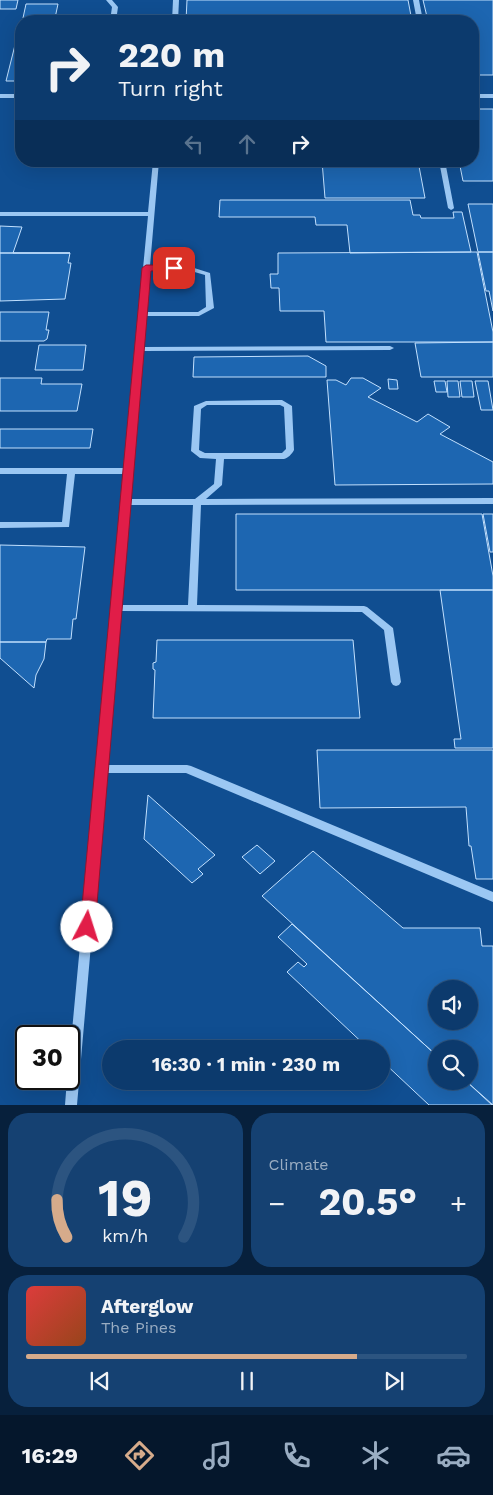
<!DOCTYPE html>
<meta charset="utf-8">
<style>
:root{--surface:#0c3a6d;--page:#154172;--text:#f1f3f6;--muted:#9aadc2;--line:#2c5480;--accent:#d6ab8b}
body{margin:0;font-family:"Work Sans",sans-serif;background:var(--page);color:var(--text);height:100vh;display:flex;flex-direction:column;font-size:19px;white-space:nowrap}
*{box-sizing:border-box;margin:0}
p{font-size:16px;color:var(--muted)}
.icon{flex:none;width:28px;height:28px;fill:none;stroke:currentColor;stroke-width:2;stroke-linecap:round;stroke-linejoin:round}
.map{position:relative;height:1105px;overflow:hidden}
.details{display:flex;flex-direction:column;gap:8px;padding:8px;background:#07203c;flex:1}
.details>*{flex:none}
.hud{position:absolute;left:15px;top:15px;width:464px;height:152px;border-radius:20px;box-shadow:0 5px 20px #0002,0 0 0 1px var(--line);background:#0c3a6d;color:var(--text);overflow:hidden}
.controls{position:absolute;left:428px;top:980px;display:grid;gap:10px}
.controls a{display:grid;place-items:center;width:50px;height:50px;border-radius:50%;background:var(--surface);box-shadow:0 5px 20px #0002,0 0 0 1px var(--line);font-size:25px}
.speed{position:absolute;left:15px;top:1025px;display:flex;gap:10px;font-size:25px;font-weight:700;text-align:center}
.speed>*{display:grid;place-content:center;width:65px;height:65px;border-radius:50%;background:var(--surface);box-shadow:0 5px 20px #0002,0 0 0 1px var(--line);line-height:1}
.speed .limit{border:2px solid #111;border-radius:8px;background:#fff;color:#111}
.pin{position:absolute;display:grid;place-items:center;width:42px;height:42px;color:#fff;margin:-21px;border-radius:10px;box-shadow:0 2px 8px #0006}
.me{position:absolute;width:55px;margin:-28px;rotate:5deg;stroke-linejoin:round;filter:drop-shadow(0 0 4px #0008)}
.turn{display:flex;align-items:center;gap:18px;height:105px;padding:0 20px;font-size:22px}
.turn .icon{width:65px;height:65px;stroke-width:2.5}
.turn b{display:block;font-size:35px;line-height:42px}
.lanes{display:flex;align-items:center;height:48px;padding:0 20px;background:#0003;justify-content:center;gap:25px;direction:ltr}
.lanes .off{opacity:.35}
.big{font-size:38px;font-weight:700;line-height:1.1}
.details .card{flex:1;display:flex;flex-direction:column;justify-content:center;gap:8px;min-width:0;padding:0 18px;border-radius:20px;background:var(--page)}
.details .dial{align-items:center;gap:0}
.dial svg{height:130px;overflow:visible;fill:none;stroke:var(--line);stroke-width:7;stroke-linecap:round;text-anchor:middle}
.dial text{fill:var(--text);stroke:none}
.song{display:flex;align-items:center;gap:15px}
.cover{width:60px;height:60px;border-radius:8px;background:linear-gradient(135deg,hsl(0 70% 55%),hsl(20 70% 35%))}
.played{height:5px;border-radius:2px;background:linear-gradient(90deg,var(--accent) 75%,var(--line) 75%)}
.keys{display:flex;justify-content:space-around;direction:ltr}
.heat{display:flex;justify-content:space-between;align-items:center;font-size:28px;direction:ltr}
.details .tiles{flex:1;display:grid;gap:8px;grid-template-columns:1fr 1fr}
.card:last-child{grid-column:span 2}
.trip{position:absolute;left:102px;top:1040px;width:288px;height:50px;border-radius:25px;background:var(--surface);box-shadow:0 5px 20px #0002,0 0 0 1px var(--line);font-weight:700;line-height:50px;text-align:center}
.tab-bar{display:flex;height:80px;justify-content:space-around;align-items:center;background:#05172c;color:var(--muted)}
.tab-bar .icon{width:35px;height:35px}
.tab-bar .active{color:var(--accent)}
.tab-bar b{font-size:22px;color:var(--text)}
.map>svg:first-child{display:block}
.building{fill:#1d66b1;stroke:#c2e0fe;fill-rule:evenodd}
.lines{fill:none;stroke-linecap:round;stroke-linejoin:round}
.minor{fill:#9bc7f3;fill-rule:evenodd}
.route{fill:#e11d48;stroke:#92132f}
</style>
<div class="map">
<svg width="493" height="1105" viewBox="0 0 493 1105">
<rect width="100%" height="100%" fill="#104e91"/>
<path class="building" d="M0,0H18L16,9H0Z
M187,0H408L412,21H186Z
M423,0H493V75H472V21H428Z
M26,4H58L55,18H23Z
M21,21H99H21V81H6Z
M472,109H493V181H463L459,161H472Z
M322,161H418L425,198H325Z
M220,200H410L413,215H420L421,218H454L453,212H462L471,252L350,253L347,225H316L315,217H219Z
M468,204H493V252H478Z
M0,226L22,227L13,253H70H0Z
M477,252L493,332V342H326L324,311H280L279,288H271L270,274H278V253Z
M478,252H493V311L489,291H486Z
M0,253H70L68,263H71L65,299L0,301Z
M0,312H49L46,330H49L47,339L44,341H0Z
M493,342V377H421L415,343Z
M39,345H86L83,370H35Z
M308,356L326,366V377H193L194,357Z
M0,378H42L41,384H82L77,411H0Z
M351,378H363L381,388L368,397L417,422L428,414L450,427L440,434L493,462V484L335,485L327,380H336L346,385Z
M388,379L397,380L398,389H389Z
M434,381H445L447,392H436Z
M447,381H458L460,397H448Z
M460,381H472L474,397H462Z
M475,381H488L493,410H481Z
M0,429H93L90,448H0Z
M236,514H482L493,576V590H236Z
M483,514H493V552H490Z
M0,545L85,547L76,619H73L71,639H47L46,642H0Z
M440,590H493V748H455L454,739H461Z
M157,640H353L360,718H153L155,670L153,669V663L156,662Z
M0,642H46L44,659L36,675L34,688L0,658Z
M317,750H493V879H476L471,846H469L466,807L320,808Z
M148,795L215,855L198,869L203,874L192,883L144,839Z
M257,845L275,861L260,874L242,857Z
M313,851L403,928H480L482,946H493V1105L466,1081H469V1049H436V1055L262,896ZM436,989H469V1021H436Z
M292,924L436,1055V1081H466L492,1105H429L381,1060V1049H369L287,972L298,962L304,967L307,964L278,937Z"/>
<g class="lines">
<path class="minor" d="M106,0H112L118,7L116,21H110L112,7Z
M173,0H179L178,21H172Z
M413,0H419L423,21H417Z
M0,94H21V98H0Z
M472,94H493V98H472Z
M153,161H159L150,266L191,267L210,273L214,308L199,316H146L143,347L390,346L394,348L390,350L143,351L130,499H195L214,484L216,459L200,458L191,451L194,406L206,401L282,400L292,406L294,450C292,454 288,458 284,459H224L222,485L206,499L493,498V504L201,505L197,605L364,606L367,607L393,628L401,682L399,685L396,686L393,685L391,682L384,630L362,612L120,611L107,765H187L191,766L493,892V902L186,773H106L77,1105H65L67,1079H69V1063L124,474H75L69,527L0,528V522H62L67,474H0V468H124L148,216H0V212H148ZM150,270L191,271L205,275L206,307L198,312H146ZM207,405H280L284,407L286,449L282,453H205L199,450L201,409ZM129,505H193L188,605H121Z
M439,161H445L454,208L453,209L451,210L448,208Z"/>
</g>
<path class="route" d="M174,265L179,268L177,270L151,271L95,927L92,932L87,934L82,932L80,927L142,268L146,265Z"/>
</svg>
<div class="controls">
<a><svg class="icon" aria-label="sound" viewBox="0 0 24 24"><path d="M4 9h4l5-4v14l-5-4H4zM17 9q2 3 0 6"/></svg></a>
<a><svg class="icon" aria-label="search" viewBox="0 0 24 24"><circle cx="10" cy="10" r="6"/><path d="M15 15l6 6"/></svg></a>
</div>
<div class="speed"><div class="limit">30</div></div>
<div class="pin" style="left:174px;top:268px;background:#d93025"><svg class="icon" aria-label="arrive" viewBox="0 0 24 24"><path d="M6 21V4h12l-3 4 3 4H6"/></svg></div>
<svg class="me" style="left:87px;top:927px" viewBox="-20 -20 40 40"><circle r="19" fill="#fff"/><path d="M0-13L10 11 0 6-10 11z" fill="#e11d48"/></svg>
<div class="trip">16:30 · 1 min · 230 m</div>
<div class="hud">
<div class="turn"><svg class="icon" aria-label="right" viewBox="0 0 24 24"><path d="M7 20v-9h11M14 6l5 5-5 5"/></svg><div><b>220 m</b>Turn right</div></div>
<div class="lanes"><svg class="icon off" aria-label="left" viewBox="0 0 24 24"><path d="M17 20v-9H6M10 6l-5 5 5 5"/></svg><svg class="icon off" aria-label="ahead" viewBox="0 0 24 24"><path d="M12 20V5M6 11l6-6 6 6"/></svg><svg class="icon" aria-label="right" viewBox="0 0 24 24"><path d="M7 20v-9h11M14 6l5 5-5 5"/></svg></div>
</div>
</div>
<section class="details">
<div class="tiles">
<div class="card dial"><svg viewBox="0 0 100 80">
<path d="M14 69A42 42 0 1 1 86 69"/>
<path d="M14 69A42 42 0 0 1 8 46" stroke="#d6ab8b"/>
<text x="50" y="56" font-size="32" font-weight="700">19</text>
<text x="50" y="72" font-size="11">km/h</text>
</svg></div>
<div class="card"><p>Climate</p>
<div class="heat"><a>−</a><b class="big">20.5°</b><a>+</a></div>
</div>
<div class="card">
<div class="song"><i class="cover"></i><div><b>Afterglow</b><p>The Pines</p></div></div>
<div class="played"></div>
<div class="keys"><svg class="icon" aria-label="previous" viewBox="0 0 24 24"><path d="M18 5L8 12l10 7zM5 5v14"/></svg><svg class="icon" aria-label="pause" viewBox="0 0 24 24"><path d="M8 5v14M16 5v14"/></svg><svg class="icon" aria-label="next" viewBox="0 0 24 24"><path d="M6 5l10 7-10 7zM19 5v14"/></svg></div>
</div>
</div>
</section>
<nav class="tab-bar">
<b>16:29</b>
<svg class="icon active" aria-label="directions" viewBox="0 0 24 24"><path d="M12 3l9 9-9 9-9-9zM9 14v-3h6M13 9l2 2-2 2"/></svg>
<svg class="icon" aria-label="music" viewBox="0 0 24 24"><path d="M9 18V5l10-2v13"/><circle cx="6" cy="18" r="3"/><circle cx="16" cy="16" r="3"/></svg>
<svg class="icon" aria-label="phone" viewBox="0 0 24 24"><path d="M5 4h4l2 5-3 2q2 4 5 5l2-3 5 2v4C11 20 4 13 5 4z"/></svg>
<svg class="icon" aria-label="climate" viewBox="0 0 24 24"><path d="M12 3v18M4 7l16 10M4 17L20 7"/></svg>
<svg class="icon" aria-label="car" viewBox="0 0 24 24"><path d="M5 17H2v-5l4-1 3-4h7l3 4 3 1v5h-3M9 17h6M6 11h13"/><circle cx="7" cy="17" r="2"/><circle cx="17" cy="17" r="2"/></svg>
</nav>
